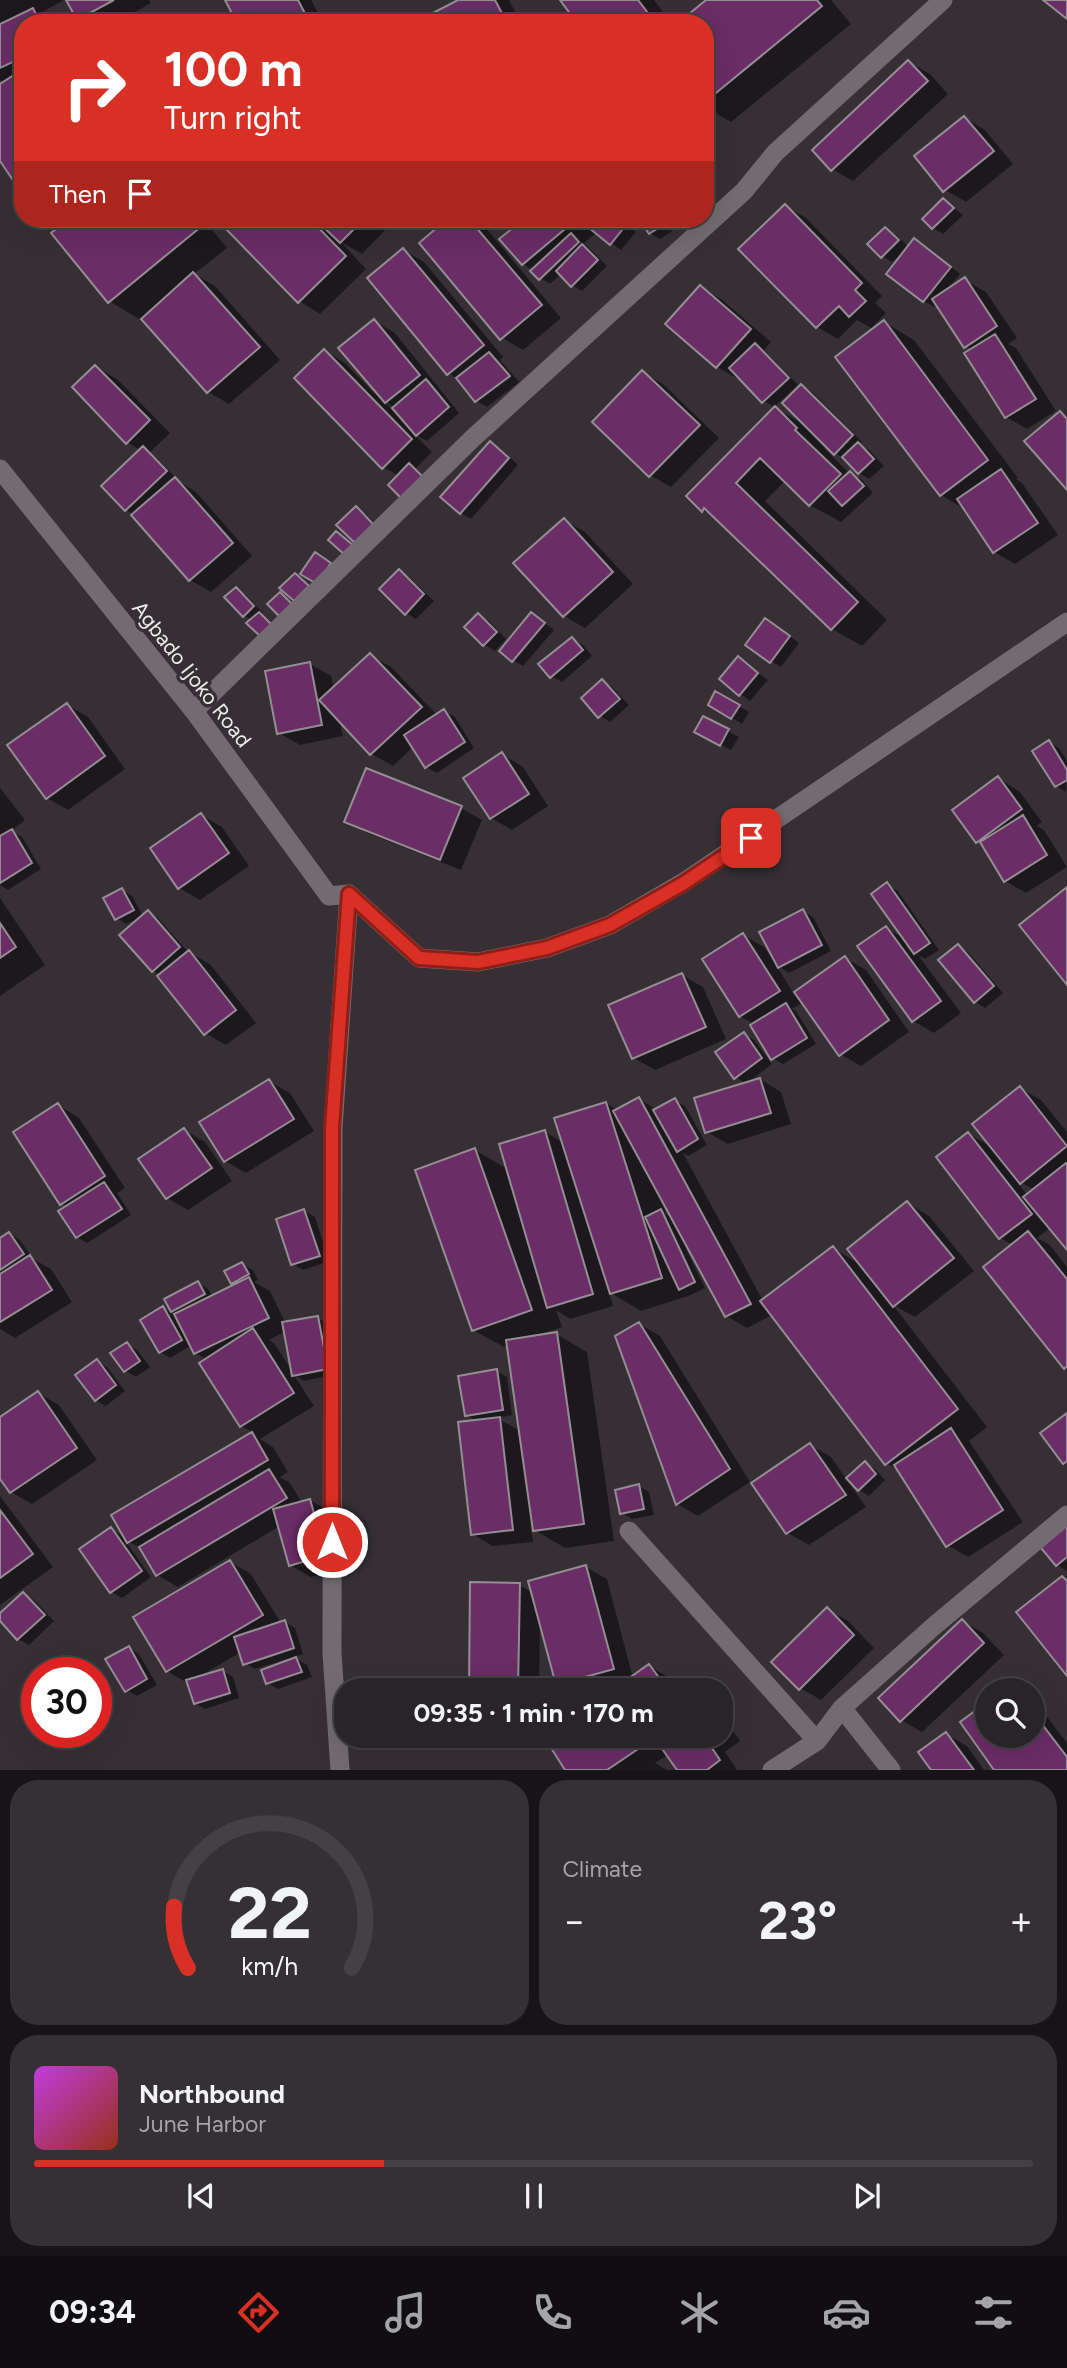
<!DOCTYPE html>
<meta charset="utf-8">
<style>
:root{--surface:#282428;--page:#343034;--text:#f1f3f6;--muted:#a5a4a8;--line:#444145;--accent:#d93025}
body{margin:0;font-family:Figtree,sans-serif;background:var(--page);color:var(--text);height:100vh;display:flex;flex-direction:column;font-size:26px;white-space:nowrap}
*{box-sizing:border-box;margin:0}
p{font-size:23px;color:var(--muted)}
.icon{flex:none;width:38px;height:38px;fill:none;stroke:currentColor;stroke-width:2;stroke-linecap:round;stroke-linejoin:round}
.map{position:relative;height:1770px;overflow:hidden}
.details{display:flex;flex-direction:column;gap:10px;padding:10px;background:#161416;flex:1}
.details>*{flex:none}
.banner{position:absolute;left:14px;top:14px;width:700px;height:214px;border-radius:28px;box-shadow:0 7px 28px #0002,0 0 0 2px var(--line);background:#d93025;color:#fff;overflow:hidden}
.buttons{position:absolute;left:975px;top:1678px;display:grid;gap:14px}
.buttons a{display:grid;place-items:center;width:70px;height:70px;border-radius:50%;background:var(--surface);box-shadow:0 7px 28px #0002,0 0 0 2px var(--line);font-size:35px}
.speed{position:absolute;left:21px;top:1657px;display:flex;gap:14px;font-size:35px;font-weight:700;text-align:center}
.speed>*{display:grid;place-content:center;width:91px;height:91px;border-radius:50%;background:var(--surface);box-shadow:0 7px 28px #0002,0 0 0 2px var(--line);line-height:1}
.speed .limit{border:10px solid #d22;background:#fff;color:#111}
.pin{position:absolute;display:grid;place-items:center;width:60px;height:60px;color:#fff;margin:-30px;border-radius:14px;box-shadow:0 4px 10px #0006}
.me{position:absolute;width:77px;margin:-38px;rotate:0deg;stroke-linejoin:round;filter:drop-shadow(0 0 5px #0008)}
.turn{display:flex;align-items:center;gap:24px;height:147px;padding:0 35px;font-size:32px}
.turn .icon{width:91px;height:91px;stroke-width:2.5}
.turn b{display:block;font-size:49px;line-height:60px}
.then{display:flex;align-items:center;height:66px;padding:0 35px;background:#0003;gap:14px;font-size:26px}
.big{font-size:52px;font-weight:700;line-height:1.1}
.details .card{flex:1;display:flex;flex-direction:column;justify-content:center;gap:10px;min-width:0;padding:0 24px;border-radius:28px;background:var(--page)}
.details .dial{align-items:center;gap:0}
.dial svg{height:182px;overflow:visible;fill:none;stroke:var(--line);stroke-width:7;stroke-linecap:round;text-anchor:middle}
.dial text{fill:var(--text);stroke:none}
.song{display:flex;align-items:center;gap:21px}
.cover{width:84px;height:84px;border-radius:10px;background:linear-gradient(135deg,hsl(290 70% 55%),hsl(10 70% 35%))}
.played{height:7px;border-radius:4px;background:linear-gradient(90deg,var(--accent) 35%,var(--line) 35%)}
.keys{display:flex;justify-content:space-around;direction:ltr}
.heat{display:flex;justify-content:space-between;align-items:center;font-size:38px;direction:ltr}
.details .tiles{flex:1;display:grid;gap:10px;grid-template-columns:1fr 1fr}
.card:last-child{grid-column:span 2}
.trip{position:absolute;left:334px;top:1678px;width:399px;height:70px;border-radius:28px;background:var(--surface);box-shadow:0 7px 28px #0002,0 0 0 2px var(--line);font-weight:700;line-height:70px;text-align:center}
.tab-bar{display:flex;height:112px;justify-content:space-around;align-items:center;background:#100e10;color:var(--muted)}
.tab-bar .icon{width:49px;height:49px}
.tab-bar .current{color:var(--accent)}
.tab-bar b{font-size:32px;color:var(--text)}
.map>svg:first-child{display:block}
.shadow{fill:#0007;fill-rule:evenodd}
.building{fill:#6a2d66;stroke:#948e93;stroke-width:2}
.lines{fill:none;stroke-linecap:round;stroke-linejoin:round}
.minor{stroke:#726c71;stroke-width:19}
.route-casing{stroke:#8d1f18;stroke-width:18}
.route{stroke:#d93025;stroke-width:12}
.labels{text-anchor:middle;dominant-baseline:central;stroke-width:7;stroke-linejoin:round;paint-order:stroke}
.street-label{font-size:21px;fill:#eeebed;stroke:#363035}
</style>
<div class="map">
<svg width="1067" height="1770" viewBox="0 0 1067 1770">
<rect width="100%" height="100%" fill="#363035"/>
<path class="shadow" d="M0,0H64L39,14L54,23H23V192L0,157V86L5,83L0,80Z
M68,0H149L151,3L115,23H85L79,19Z
M227,0H311L324,23H239Z
M462,0H509L521,23H433Z
M562,0H654L671,23H580Z
M708,0H831L851,24L731,122L705,107V23Z
M909,62L930,74L948,94L853,181L832,169Z
M965,118L985,130L1013,164L966,202L945,190Z
M944,200L963,215L943,234L933,228Z
M785,206L806,218L882,296L875,303L886,313L871,328L857,320L838,339L817,327Z
M72,219H203L227,248L194,274L215,286L280,360L229,404L208,392L142,317L139,319L109,301L53,234Z
M233,219H389L393,222L362,254L341,242L366,269L320,314L299,301L225,226Z
M450,219H475L481,222L561,318L523,350L502,338L421,243Z
M527,219H620L636,232L621,250L597,232L584,243L607,266L582,291L572,285L561,274L550,284L540,278L533,270L523,264L502,239Z
M641,219H665L672,231L660,239L650,233Z
M885,229L896,235L909,247L924,246L960,274L946,291L965,280L986,292L1017,338L1008,344L1016,348L1056,411L1027,429L1006,417L972,350L965,346L937,303L934,307L924,301L902,256L900,255L892,262L882,256Z
M403,250L424,262L503,357L500,360L519,382L487,407L477,401L459,380L449,373Z
M700,287L721,299L771,342L764,350L798,385L774,407L764,401L740,377L738,379L717,367L668,323Z
M374,321L395,333L459,413L427,441L415,435L432,452L415,469L432,484L399,476L383,467L325,351L345,363L375,394L377,392ZM384,401L396,408L405,420L403,422Z
M884,322L914,340L1018,478L1016,479L1022,483L1058,535L1015,564L994,552L966,510L941,495Z
M96,367L117,379L170,433L150,452L176,478L175,479L196,492L252,556L211,592L190,580L135,515L126,510L141,451L127,442Z
M642,372L663,384L719,438L671,487L650,475Z
M802,386L812,392L862,442L859,445L869,450L884,466L869,479L859,473L845,459L835,453L827,446L824,448L850,474L861,479L873,493L841,522L810,505L786,480L765,501L887,620L862,646L832,629L719,520L703,510L688,496L775,408L805,425Z
M491,443L501,449L518,465L471,519L461,513Z
M356,508L366,514L383,532L339,525Z
M564,520L585,532L633,584L585,628L564,616Z
M399,571L409,577L434,601L416,619L406,613Z
M236,589L246,595L263,613L261,615L269,620L282,633L244,616Z
M532,614L554,630L523,666L513,660Z
M478,615L489,621L506,639L495,651L485,645L467,627Z
M776,626L799,643L781,667L771,661Z
M572,639L583,645L592,656L562,682L551,676Z
M370,655L391,667L438,716L444,711L455,717L474,748L437,773L426,767L413,747L393,766L372,754L339,719L343,736L300,745L279,733L310,664L331,676L334,689Z
M738,658L768,680L750,701L721,679Z
M602,681L612,687L629,705L610,722L600,716Z
M716,693L749,712L742,724L710,704Z
M67,705L88,717L125,769L68,810L47,798Z
M704,718L739,737L731,750L696,732Z
M1049,742L1059,748L1067,761L1066,792L1056,786Z
M502,754L523,767L548,806L512,830L491,818Z
M998,778L1019,791L1042,822L1037,826L1044,830L1067,867L1026,893L1005,881L984,845L977,841Z
M0,788L25,820L11,831L22,837L41,869L8,890L0,885Z
M461,808L482,820L461,870L367,833L346,821Z
M201,815L222,827L249,866L200,900L179,888Z
M887,885L897,890L939,950L925,959L918,955L961,1013L934,1033L913,1021L886,928L904,938Z
M122,890L132,896L143,916L148,912L158,918L188,952L210,964L256,1023L226,1045L205,1033L160,975L153,971L139,918L126,924L116,918Z
M0,898L45,965L0,996Z
M803,911L813,917L831,951L789,973L776,965L794,994L845,958L866,970L909,1032L861,1066L840,1054L803,1002L792,1009L796,1011L816,1044L783,1064L772,1058L754,1024L740,1016L743,935L764,947L771,957Z
M958,946L968,952L1003,993L985,1008L975,1002Z
M682,975L703,987L726,1039L655,1070L634,1058Z
M744,1034L754,1040L772,1064L746,1084L736,1077Z
M760,1079L781,1092L791,1124L728,1144L707,1132Z
M269,1081L290,1093L314,1131L246,1173L225,1161Z
M1020,1088L1041,1100L1067,1132V1247L1050,1228L1037,1238L1050,1245L1067,1267V1369L1013,1245L1000,1238L938,1158L969,1134L993,1148ZM1015,1179L1035,1190L1028,1196Z
M639,1099L657,1110L674,1100L685,1106L707,1145L688,1156L683,1153L763,1301L833,1248L861,1265L908,1203L929,1216L974,1271L915,1317L893,1305L987,1427L969,1441L1023,1522L968,1557L947,1545L900,1471L886,1463L772,1315L747,1328L726,1316L689,1247L686,1249L705,1288L691,1295L641,1311L609,1292L613,1306L570,1319L556,1310L562,1327L539,1335L556,1334L587,1352L614,1541L565,1548L531,1528L533,1542L493,1546L472,1534L478,1422L467,1415L496,1371L507,1377L512,1415L497,1418L521,1431L509,1345L504,1347L473,1330L475,1150L509,1170L545,1132L564,1143L606,1103L618,1110ZM663,1200L673,1218L666,1214L662,1201Z
M58,1105L79,1118L125,1188L117,1193L131,1215L87,1243L77,1237L68,1207L61,1203Z
M184,1130L205,1142L232,1181L188,1210L167,1198Z
M304,1211L315,1217L329,1261L303,1270L293,1264Z
M10,1234L20,1240L33,1259L51,1269L72,1302L15,1338L0,1329V1240Z
M242,1264L253,1270L258,1280L254,1282L270,1291L286,1324L318,1318L328,1324L337,1374L304,1381L294,1375L314,1406L260,1439L273,1447L288,1472L280,1477L290,1483L302,1503L310,1500L331,1513L346,1567L311,1577L290,1565L280,1526L178,1587L157,1575L142,1549L124,1539L151,1577L122,1598L111,1592V1529L126,1538L113,1516L254,1433L241,1426L207,1360L196,1353L192,1345L170,1358L160,1352L163,1308L175,1315L167,1300L198,1283L208,1289L213,1297L237,1285L233,1283ZM286,1331L294,1374L274,1343L269,1340Z
M639,1324L660,1336L750,1482L698,1516L677,1504L617,1337Z
M127,1344L137,1350L150,1367L136,1377L126,1371L113,1353Z
M97,1361L107,1367L125,1391L106,1406L96,1400Z
M38,1393L59,1405L97,1460L32,1504L11,1492L0,1476V1419Z
M810,1445L831,1457L847,1480L865,1464L875,1469L885,1480L869,1496L859,1490L849,1478L847,1480L866,1507L809,1545L788,1533L753,1483Z
M639,1486L649,1492L654,1515L632,1519L622,1513Z
M0,1496L53,1567L0,1605Z
M1067,1519V1571L1057,1565Z
M230,1562L251,1574L281,1623L285,1622L295,1628L303,1654L293,1657L307,1665L312,1677L278,1689L268,1683L291,1661L290,1658L255,1669L245,1663L241,1652L202,1675L223,1671L233,1677L239,1698L205,1709L195,1703L189,1684L167,1671Z
M586,1567L607,1579L633,1678L649,1666L670,1678L679,1690H623L619,1685L599,1690H569L558,1684L540,1621L539,1690H471L472,1584L519,1585L533,1593Z
M24,1594L34,1600L54,1621L29,1645L18,1639L0,1618V1616Z
M827,1609L848,1621L874,1648L821,1700L800,1688Z
M962,1621L983,1633L1004,1655L922,1732L901,1720Z
M129,1648L139,1654L157,1685L137,1696L126,1690Z
M1013,1686L1021,1690H1006Z
M1032,1697L1067,1743V1770H997L962,1723L987,1705V1736H1032Z
M721,1714L740,1741L725,1752L737,1770H679L669,1754L655,1763L667,1770H567L549,1741L545,1744L538,1740V1748H491L471,1736H721Z
M946,1734L967,1746L984,1770H933Z"/>
<path class="building" d="M66,0H114L77,20Z
M225,0H298L310,23H237Z
M458,0H495L507,23H431L427,16Z
M560,0H638L651,17L643,23H577Z
M706,0H817L822,6L705,102V23H678Z
M1043,0H1067V19Z
M33,8L40,23H23V57L0,68V24Z
M908,60L928,81L831,171L812,150Z
M23,69V98L20,100L23,105V195L0,161V84Z
M964,116L994,151L943,192L914,156Z
M943,198L954,208L932,229L922,219Z
M785,204L862,283L855,290L866,301L849,317L839,306L816,328L738,249Z
M69,219H188L197,230L108,303L51,233Z
M230,219H310L346,256L298,303L223,226Z
M315,219H364L340,243Z
M447,219H469L542,305L500,340L419,243Z
M524,219H577L522,265L499,239Z
M594,219H619L626,225L610,245L588,227Z
M639,219H659L663,225L649,234Z
M885,227L899,240L881,258L867,244Z
M571,233L579,242L539,280L530,271Z
M914,238L951,267L923,302L886,274Z
M582,244L598,260L571,287L556,271Z
M403,248L484,345L447,375L367,278Z
M193,272L260,347L207,393L141,319Z
M965,277L997,326L964,348L932,299Z
M700,285L751,329L716,368L665,324Z
M374,319L420,375L385,403L338,348Z
M884,320L988,460L940,496L835,357Z
M995,334L1036,399L1005,418L964,353Z
M755,343L789,378L762,403L729,368Z
M324,349L412,439L382,469L294,378Z
M489,352L510,376L475,402L456,378Z
M95,365L150,420L126,444L72,387Z
M642,370L700,425L649,477L592,422Z
M426,379L449,407L416,436L392,408Z
M801,384L853,435L834,455L782,403Z
M775,406L797,428L795,430L841,474L809,506L760,458L736,483L858,602L831,630L704,508L702,512L686,496Z
M1060,411L1067,419V490L1024,441Z
M490,441L509,458L460,514L440,497Z
M858,442L874,459L858,474L842,457Z
M143,446L167,471L125,511L101,486Z
M409,463L423,477L402,499L388,485Z
M1001,469L1038,523L993,553L957,499Z
M850,471L864,486L842,506L828,491Z
M175,477L233,543L189,581L131,515Z
M356,506L374,525L355,543L336,525Z
M564,518L613,572L563,617L513,563Z
M336,531L354,546L346,556L328,540Z
M315,552L331,563L317,584L300,574Z
M399,569L424,594L405,615L379,589Z
M295,573L309,586L294,601L279,588Z
M236,587L254,606L243,617L224,597Z
M280,592L292,604L279,616L267,604Z
M259,612L273,626L261,637L246,623Z
M531,612L545,623L512,662L499,651Z
M478,613L497,632L483,646L464,627Z
M765,618L790,636L770,663L745,645Z
M572,637L583,650L550,678L538,664Z
M370,653L422,707L370,755L319,700Z
M738,656L758,673L739,696L719,679Z
M310,662L322,725L277,734L265,671Z
M602,679L620,699L598,718L581,698Z
M715,691L740,705L731,719L708,705Z
M67,703L105,756L46,799L7,745Z
M444,709L465,742L425,768L404,735Z
M703,716L729,729L720,746L694,732Z
M1049,740L1067,770V780L1055,787L1032,751Z
M502,752L529,794L490,819L463,778Z
M366,768L462,806L440,860L344,822Z
M998,776L1022,809L976,843L952,810Z
M201,813L229,853L178,889L150,848Z
M1023,815L1047,855L1004,882L980,842Z
M12,829L32,863L0,883V836Z
M887,882L930,943L914,954L871,894Z
M1067,887V985L1019,925Z
M122,888L134,910L115,920L103,898Z
M803,909L822,945L778,968L759,932Z
M148,910L180,947L152,972L119,935Z
M0,923L16,947L0,958Z
M886,926L941,1001L912,1022L857,946Z
M743,933L780,991L739,1017L702,959Z
M958,944L994,986L974,1003L938,960Z
M189,950L236,1010L204,1035L157,976Z
M845,956L889,1020L839,1056L794,992Z
M682,973L706,1027L632,1059L608,1005Z
M786,1003L807,1038L771,1060L750,1025Z
M744,1032L762,1058L734,1079L715,1052Z
M760,1078L771,1113L705,1133L694,1098Z
M269,1079L294,1119L224,1162L199,1122Z
M1020,1086L1067,1146L1020,1184L972,1124Z
M639,1097L751,1304L725,1317L613,1111Z
M675,1098L698,1139L677,1152L653,1110Z
M606,1102L662,1278L610,1294L554,1118Z
M58,1103L105,1176L60,1205L13,1132Z
M184,1128L212,1168L166,1199L138,1159Z
M545,1130L593,1294L547,1308L499,1144Z
M968,1132L1032,1214L999,1239L936,1157Z
M475,1148L532,1310L472,1331L415,1170Z
M1066,1163L1067,1164V1250L1023,1197Z
M104,1182L122,1209L76,1238L58,1211Z
M907,1201L954,1258L893,1307L847,1249Z
M304,1209L320,1256L291,1265L276,1219Z
M661,1209L695,1282L679,1290L645,1217Z
M1028,1231L1067,1279V1366L1064,1369L983,1267Z
M9,1232L24,1254L0,1270V1238Z
M833,1246L958,1409L885,1465L760,1301Z
M30,1255L52,1290L0,1322V1274Z
M242,1262L249,1274L231,1284L224,1271Z
M249,1277L269,1318L194,1354L174,1314Z
M198,1281L205,1294L171,1312L164,1299Z
M163,1306L182,1340L159,1353L140,1320Z
M318,1316L328,1369L292,1376L282,1322Z
M639,1322L730,1469L676,1505L615,1336Z
M253,1328L294,1393L240,1427L199,1363Z
M557,1332L584,1524L533,1531L506,1340Z
M127,1342L140,1361L124,1372L110,1353Z
M97,1359L116,1385L95,1401L75,1375Z
M497,1369L503,1410L465,1416L458,1376Z
M38,1391L77,1448L10,1493L0,1479V1417Z
M1067,1413V1461L1063,1464L1040,1433Z
M500,1417L513,1530L471,1535L458,1422Z
M951,1428L1003,1510L946,1547L894,1465Z
M252,1432L268,1460L127,1543L111,1515Z
M810,1443L846,1495L786,1534L751,1483Z
M865,1461L876,1474L858,1491L846,1478Z
M269,1469L287,1498L156,1576L139,1547Z
M639,1484L644,1509L620,1514L615,1490Z
M310,1499L326,1555L289,1566L273,1509Z
M0,1510L33,1554L0,1578Z
M1067,1517V1557L1056,1566L1036,1542Z
M111,1527L142,1571L110,1593L79,1549Z
M230,1560L263,1615L166,1672L133,1617Z
M586,1565L614,1669L556,1685L528,1581Z
M1062,1576L1067,1581V1676L1016,1612Z
M470,1582L520,1583L518,1690H469Z
M23,1592L45,1615L17,1640L0,1621V1613Z
M827,1607L854,1635L799,1690L771,1662Z
M962,1619L984,1643L900,1722L878,1698Z
M285,1620L294,1648L243,1665L234,1637Z
M129,1646L147,1679L125,1692L105,1659Z
M296,1657L302,1672L266,1684L261,1670Z
M649,1664L668,1690H621L618,1686Z
M223,1669L230,1693L194,1704L186,1680Z
M987,1702V1736H1032V1711L1067,1757V1770H994L960,1722Z
M946,1732L974,1770H931L918,1752Z
M552,1736H642L647,1743L607,1770H565L546,1740Z
M653,1736H710L706,1739L720,1760L707,1770H677Z"/>
<g class="lines">
<path class="minor" d="M0,469L194,711L329,896L349,894
M194,711L473,438L744,191L775,153L943,0
M349,894L419,958L478,962L547,948L610,925L684,882L1067,622
M629,1531L817,1741
M842,1708L891,1770
M340,1770L332,1653L333,1128L349,894
M772,1770L817,1741L842,1708L934,1626L1067,1515"/>
</g>
<g class="lines">
<defs>
<path id="route" d="M332,1542V1128L349,894L419,958L478,962L547,948L610,925L684,883L751,838"/>
</defs>
<use href="#route" class="route-casing"/>
<use href="#route" class="route"/>
</g>
<g class="labels">
<g class="street-label">
<text transform="translate(192 674) rotate(52)">Agbado Ijoko Road</text>
</g>
</g>
</svg>
<div class="buttons">
<a><svg class="icon" aria-label="search" viewBox="0 0 24 24"><circle cx="10" cy="10" r="6"/><path d="M15 15l6 6"/></svg></a>
</div>
<div class="speed"><div class="limit">30</div></div>
<div class="pin" style="left:751px;top:838px;background:#d93025"><svg class="icon" aria-label="arrive" viewBox="0 0 24 24"><path d="M6 21V4h12l-3 4 3 4H6"/></svg></div>
<svg class="me" style="left:332px;top:1542px" viewBox="-20 -20 40 40"><circle r="17" fill="#d93025" stroke="#fff" stroke-width="3"/><path d="M0-11L8 9 0 5-8 9z" fill="#fff"/></svg>
<div class="trip">09:35 · 1 min · 170 m</div>
<div class="banner">
<div class="turn"><svg class="icon" aria-label="right" viewBox="0 0 24 24"><path d="M7 20v-9h11M14 6l5 5-5 5"/></svg><div><b>100 m</b>Turn right</div></div>
<div class="then">Then<svg class="icon" aria-label="arrive" viewBox="0 0 24 24"><path d="M6 21V4h12l-3 4 3 4H6"/></svg></div>
</div>
</div>
<section class="details">
<div class="tiles">
<div class="card dial"><svg viewBox="0 0 100 80">
<path d="M14 69A42 42 0 1 1 86 69"/>
<path d="M14 69A42 42 0 0 1 8 42" stroke="#d93025"/>
<text x="50" y="56" font-size="32" font-weight="700">22</text>
<text x="50" y="72" font-size="11">km/h</text>
</svg></div>
<div class="card"><p>Climate</p>
<div class="heat"><a>−</a><b class="big">23°</b><a>+</a></div>
</div>
<div class="card">
<div class="song"><i class="cover"></i><div><b>Northbound</b><p>June Harbor</p></div></div>
<div class="played"></div>
<div class="keys"><svg class="icon" aria-label="previous" viewBox="0 0 24 24"><path d="M18 5L8 12l10 7zM5 5v14"/></svg><svg class="icon" aria-label="pause" viewBox="0 0 24 24"><path d="M8 5v14M16 5v14"/></svg><svg class="icon" aria-label="next" viewBox="0 0 24 24"><path d="M6 5l10 7-10 7zM19 5v14"/></svg></div>
</div>
</div>
</section>
<nav class="tab-bar">
<b>09:34</b>
<svg class="icon current" aria-label="directions" viewBox="0 0 24 24"><path d="M12 3l9 9-9 9-9-9zM9 14v-3h6M13 9l2 2-2 2"/></svg>
<svg class="icon" aria-label="music" viewBox="0 0 24 24"><path d="M9 18V5l10-2v13"/><circle cx="6" cy="18" r="3"/><circle cx="16" cy="16" r="3"/></svg>
<svg class="icon" aria-label="phone" viewBox="0 0 24 24"><path d="M5 4h4l2 5-3 2q2 4 5 5l2-3 5 2v4C11 20 4 13 5 4z"/></svg>
<svg class="icon" aria-label="climate" viewBox="0 0 24 24"><path d="M12 3v18M4 7l16 10M4 17L20 7"/></svg>
<svg class="icon" aria-label="car" viewBox="0 0 24 24"><path d="M5 17H2v-5l4-1 3-4h7l3 4 3 1v5h-3M9 17h6M6 11h13"/><circle cx="7" cy="17" r="2"/><circle cx="17" cy="17" r="2"/></svg>
<svg class="icon" aria-label="filters" viewBox="0 0 24 24"><path d="M4 7h16M4 17h16"/><circle cx="9" cy="7" r="2"/><circle cx="15" cy="17" r="2"/></svg>
</nav>
